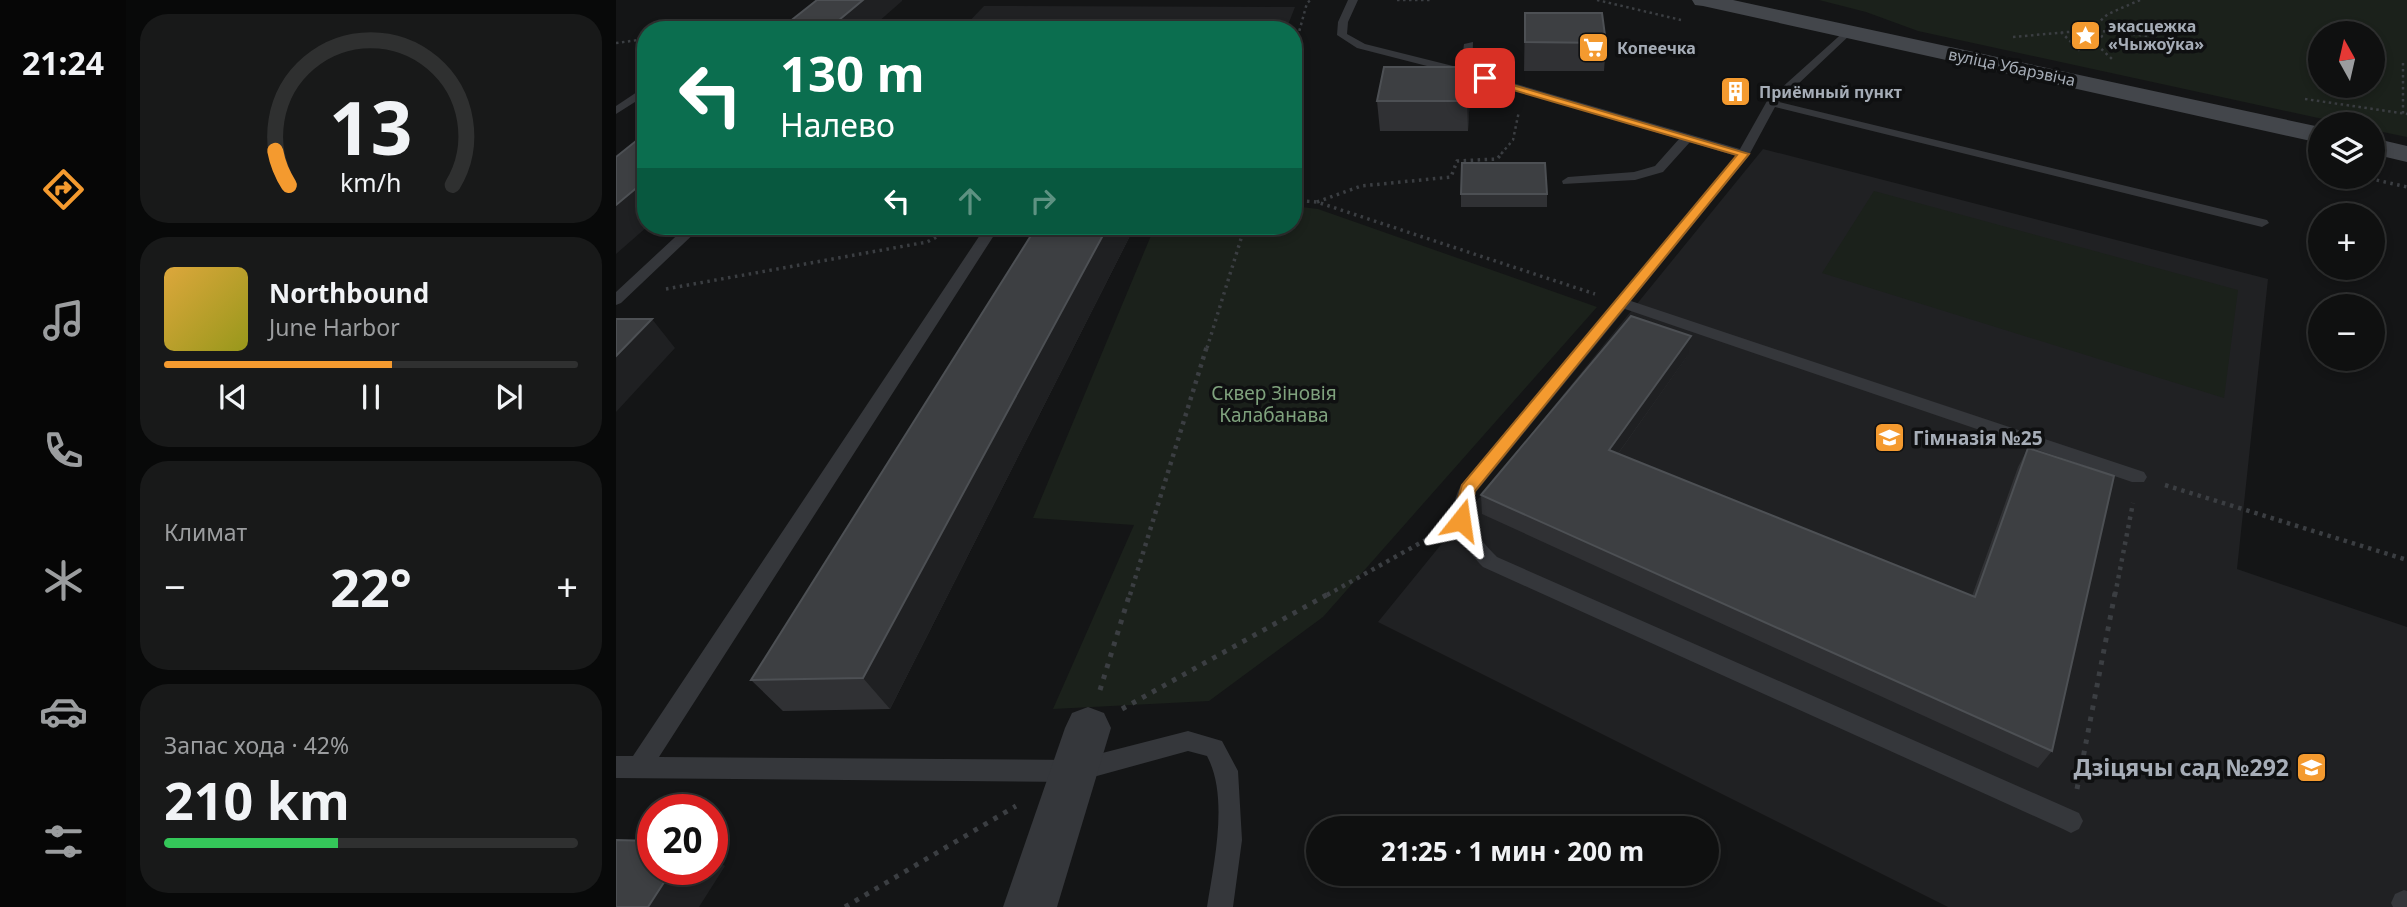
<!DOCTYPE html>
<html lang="ru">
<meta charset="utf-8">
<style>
:root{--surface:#0f1010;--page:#181919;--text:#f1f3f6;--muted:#9b9d9f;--line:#2f3030;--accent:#f49a2f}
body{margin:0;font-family:"Noto Sans",sans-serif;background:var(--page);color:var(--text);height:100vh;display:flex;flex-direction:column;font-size:26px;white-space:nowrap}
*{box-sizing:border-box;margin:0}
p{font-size:23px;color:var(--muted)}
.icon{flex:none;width:38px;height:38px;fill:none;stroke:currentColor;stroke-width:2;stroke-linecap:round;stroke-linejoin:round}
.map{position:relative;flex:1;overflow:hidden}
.side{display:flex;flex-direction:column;gap:14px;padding:14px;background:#080909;width:490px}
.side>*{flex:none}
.guide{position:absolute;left:21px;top:21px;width:665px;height:214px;border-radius:28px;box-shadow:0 4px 10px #0003,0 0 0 2px var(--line);background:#0b6e4f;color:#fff;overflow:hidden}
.needle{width:46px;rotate:352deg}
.tools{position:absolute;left:1692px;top:21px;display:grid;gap:14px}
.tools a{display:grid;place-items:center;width:77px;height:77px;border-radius:50%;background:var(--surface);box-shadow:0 4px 10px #0003,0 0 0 2px var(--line);font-size:35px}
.speed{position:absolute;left:21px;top:794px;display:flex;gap:14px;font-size:35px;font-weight:700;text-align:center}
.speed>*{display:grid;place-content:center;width:91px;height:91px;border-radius:50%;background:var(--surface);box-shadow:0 4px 10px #0003,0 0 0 2px var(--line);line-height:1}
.speed .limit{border:10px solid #d22;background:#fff;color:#111}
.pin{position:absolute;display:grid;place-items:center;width:60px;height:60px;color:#fff;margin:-30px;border-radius:14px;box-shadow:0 4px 10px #0006}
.me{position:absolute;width:77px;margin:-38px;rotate:15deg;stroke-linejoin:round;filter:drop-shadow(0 0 5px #0008)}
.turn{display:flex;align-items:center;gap:24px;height:147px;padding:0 28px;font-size:32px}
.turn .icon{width:91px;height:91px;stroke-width:2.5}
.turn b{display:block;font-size:49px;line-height:60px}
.lanes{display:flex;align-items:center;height:66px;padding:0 28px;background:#0003;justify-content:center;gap:35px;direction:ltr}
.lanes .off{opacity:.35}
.big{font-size:52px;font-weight:700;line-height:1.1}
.side .tile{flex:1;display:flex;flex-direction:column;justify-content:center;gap:10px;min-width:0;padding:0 24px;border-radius:28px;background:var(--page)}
.side .dial{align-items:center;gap:0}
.dial svg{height:182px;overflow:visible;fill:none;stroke:var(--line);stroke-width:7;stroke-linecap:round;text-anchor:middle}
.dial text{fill:var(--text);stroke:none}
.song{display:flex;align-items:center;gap:21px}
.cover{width:84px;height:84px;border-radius:10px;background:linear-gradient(135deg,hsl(40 70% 55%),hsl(60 70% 35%))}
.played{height:7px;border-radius:4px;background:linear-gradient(90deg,var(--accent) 55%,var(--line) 55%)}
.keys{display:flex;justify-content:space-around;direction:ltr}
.heat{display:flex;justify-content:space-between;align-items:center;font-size:38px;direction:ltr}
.charge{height:10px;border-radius:5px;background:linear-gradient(90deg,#34c759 42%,var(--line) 0)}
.trip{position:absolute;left:690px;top:816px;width:413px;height:70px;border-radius:35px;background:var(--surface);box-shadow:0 4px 10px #0003,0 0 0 2px var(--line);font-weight:700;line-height:70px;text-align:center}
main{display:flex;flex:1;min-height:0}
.tabs{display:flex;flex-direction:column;width:126px;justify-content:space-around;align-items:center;background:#060606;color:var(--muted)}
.tabs .icon{width:49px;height:49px}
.tabs .on{color:var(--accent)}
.tabs b{font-size:32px;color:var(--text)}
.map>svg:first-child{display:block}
.built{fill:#202123}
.green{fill:#1b211b;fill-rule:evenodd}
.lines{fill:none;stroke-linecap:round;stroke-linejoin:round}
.path-far3{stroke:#3b3e42;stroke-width:2.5;stroke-dasharray:2.5 3.5;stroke-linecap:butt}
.path-far2{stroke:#3b3e42;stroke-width:3.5;stroke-dasharray:2.5 4.5;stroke-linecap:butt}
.path-far1{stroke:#3b3e42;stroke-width:4.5;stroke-dasharray:3.5 5;stroke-linecap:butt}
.path{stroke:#3b3e42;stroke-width:5;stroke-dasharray:4.5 7;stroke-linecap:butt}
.lane{fill:#35373b;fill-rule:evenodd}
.street{fill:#35373b;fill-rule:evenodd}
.secondary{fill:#43464b;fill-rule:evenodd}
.wall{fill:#303134}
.shaded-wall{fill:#1f2022}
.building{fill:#3d3f42;stroke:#4d5054;stroke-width:2}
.route{fill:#f49a2f;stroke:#9f641f;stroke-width:2}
.labels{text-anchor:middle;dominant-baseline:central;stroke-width:7;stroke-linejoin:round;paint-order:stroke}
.far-poi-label{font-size:16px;font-weight:bold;fill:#a6adb7;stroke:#0f1011;text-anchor:start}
.far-street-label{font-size:16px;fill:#a6adb7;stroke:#0f1011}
.park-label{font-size:19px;fill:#7fa27d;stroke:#0f1011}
.poi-label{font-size:19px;font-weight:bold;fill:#a6adb7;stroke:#0f1011;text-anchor:start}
.near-poi-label{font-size:23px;font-weight:bold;fill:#a6adb7;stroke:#0f1011;text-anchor:end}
</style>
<main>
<nav class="tabs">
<b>21:24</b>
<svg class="icon on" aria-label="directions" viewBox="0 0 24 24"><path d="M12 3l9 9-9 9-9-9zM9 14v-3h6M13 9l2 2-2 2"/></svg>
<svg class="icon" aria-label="music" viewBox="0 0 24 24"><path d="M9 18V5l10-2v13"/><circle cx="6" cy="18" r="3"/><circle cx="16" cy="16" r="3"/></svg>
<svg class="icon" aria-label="phone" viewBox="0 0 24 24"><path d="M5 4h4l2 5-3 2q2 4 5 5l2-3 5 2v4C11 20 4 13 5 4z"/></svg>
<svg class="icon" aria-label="climate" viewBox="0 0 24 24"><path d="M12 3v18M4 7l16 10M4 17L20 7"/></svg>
<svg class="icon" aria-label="car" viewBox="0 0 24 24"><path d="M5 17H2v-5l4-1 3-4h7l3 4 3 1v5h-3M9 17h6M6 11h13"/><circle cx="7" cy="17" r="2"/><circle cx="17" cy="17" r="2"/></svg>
<svg class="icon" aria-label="filters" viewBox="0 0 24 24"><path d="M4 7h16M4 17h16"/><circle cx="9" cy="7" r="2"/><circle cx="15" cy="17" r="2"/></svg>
</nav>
<section class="side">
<div class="tile dial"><svg viewBox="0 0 100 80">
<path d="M14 69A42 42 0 1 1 86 69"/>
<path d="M14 69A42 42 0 0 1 8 54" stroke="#f49a2f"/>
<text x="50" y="56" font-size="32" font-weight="700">13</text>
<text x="50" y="72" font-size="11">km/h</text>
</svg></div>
<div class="tile">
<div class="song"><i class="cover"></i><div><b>Northbound</b><p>June Harbor</p></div></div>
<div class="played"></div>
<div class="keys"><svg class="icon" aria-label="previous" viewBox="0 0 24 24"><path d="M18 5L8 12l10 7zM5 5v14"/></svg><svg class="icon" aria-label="pause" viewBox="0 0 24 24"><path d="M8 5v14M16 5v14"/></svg><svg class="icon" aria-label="next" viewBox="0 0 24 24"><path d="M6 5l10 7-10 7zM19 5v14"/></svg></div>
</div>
<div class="tile"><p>Климат</p>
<div class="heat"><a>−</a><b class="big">22°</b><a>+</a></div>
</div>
<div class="tile"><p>Запас хода · 42%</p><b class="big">210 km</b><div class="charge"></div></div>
</section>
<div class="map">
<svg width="1791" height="907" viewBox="0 0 1791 907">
<rect width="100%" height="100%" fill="#141516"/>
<path class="built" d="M368,6L679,7L670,30H345Z
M1147,149L1652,279L1621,569L1791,627V907H1332L762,622Z"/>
<path class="green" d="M1203,0H1791V137L1757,130V124H1730L1302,31L1250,12ZM1704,33H1757V86H1704Z
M1258,191L1622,290L1608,398L1206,273Z
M677,206L702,209L981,307L707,617L593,701L437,709L518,525L417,518L539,226H677Z"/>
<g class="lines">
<path class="path-far3" d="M781,0H814
M981,0L1065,20
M1524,0L1492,14L1474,30L1541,37
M146,30L169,28
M1445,32L1466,53
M1397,37L1474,30L1486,36L1480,44L1497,60
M0,43L30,39
M677,54L691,3L695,0
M1787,63V114
M1689,99L1791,114
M885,154L897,140L903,111"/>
<path class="path-far2" d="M1695,165L1704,167
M1747,177L1791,187
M677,200L701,202L979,294
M701,202L745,186L835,177L841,161L881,159L887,152
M50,289L311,242L342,226
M591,348L629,226"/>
<path class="path-far1" d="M1549,485L1791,560
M514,595L591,346
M711,595L822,533
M1499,595L1517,503"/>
<path class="path" d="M484,690L514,593
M506,709L714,593
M1461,789L1499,593
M229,907L400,806"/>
<path class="lane" d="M732,0H742L732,22L731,34L749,44L845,68L848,44L857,42L856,71L1124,149L1151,101L1231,29L1236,32L1235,34L1163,102L1651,220L1653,223L1646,227L1159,107L1132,157L1015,301L1528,472L1531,477L1528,482H1516L1009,309L860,492C854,525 857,533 881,557L1463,813L1467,821L1463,829L1455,833L1447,829L867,567C845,544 827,518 845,485L1120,156L1074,142L1047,172L1019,180L947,184L946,181L952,177L1018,172L1039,166L1063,139L846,75L741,48L721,35L722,22Z
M290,22L295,25L291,30H280Z
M30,86V95L0,114V106Z
M71,226H86L5,303L0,305V292Z
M370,226H384L43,757L459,760L572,731L606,741L622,771L626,840L617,907H591C598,862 613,797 591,756L572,751L459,782L0,778V756H17Z
M1788,890L1791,891V907H1777L1775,903L1779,894Z"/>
<path class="street" d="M472,707L488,713L495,728L441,907H387L449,728L456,713Z"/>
<path class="secondary" d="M1076,0H1117L1704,127V143L1087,6L1079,5Z
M1757,138L1791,146V162L1757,154Z"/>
</g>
<path class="wall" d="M909,13L990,43L988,71H908Z
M854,96L852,131H764L761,101Z
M845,194H931V207H845Z
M421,226H519L274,709L167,711L135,680Z
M1072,355L1002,454L1356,596L1402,467L1412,448L1436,751L1422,768L866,514L865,495Z"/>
<path class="shaded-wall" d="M247,0H286V1L253,30H211Z
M853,67L854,96L852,131L851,101Z
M30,180V226H32L0,254V205Z
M492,226H519L274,709L247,678Z
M36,319L59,348L0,412V356Z
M1075,336L1072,355L991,469L993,450Z
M96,857L109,866L83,907H32L56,870H96Z"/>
<path class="building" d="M201,0H247L211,30H163Z
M909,13H986L990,43L909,42Z
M768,67H853L851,101H761Z
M30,133V180L0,205V157Z
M846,163H929L931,194H845Z
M421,226H492L247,678L135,680Z
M1015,316L1075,336L993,450L1359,597L1412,448L1498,476L1436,751L865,495Z
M0,319H36L0,356Z
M0,840L37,841V870H56L32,907H0Z"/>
<path class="route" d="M866,76L1133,154L859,491L851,525H839L836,520L846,485L1121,155L866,81Z"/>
<defs>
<symbol id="sight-square" viewBox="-11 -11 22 22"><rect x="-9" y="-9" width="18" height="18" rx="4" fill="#f49a2f" stroke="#0f1011"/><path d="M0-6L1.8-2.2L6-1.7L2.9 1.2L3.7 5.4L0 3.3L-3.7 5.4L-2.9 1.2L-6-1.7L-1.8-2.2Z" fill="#fff"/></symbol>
<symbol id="supermarket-square" viewBox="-11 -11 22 22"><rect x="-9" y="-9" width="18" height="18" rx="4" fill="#f49a2f" stroke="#0f1011"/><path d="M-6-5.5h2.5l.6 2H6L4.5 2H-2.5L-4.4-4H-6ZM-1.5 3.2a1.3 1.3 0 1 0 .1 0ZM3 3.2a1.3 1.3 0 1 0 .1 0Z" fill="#fff"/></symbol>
<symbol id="building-square" viewBox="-11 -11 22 22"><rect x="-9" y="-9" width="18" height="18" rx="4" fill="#f49a2f" stroke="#0f1011"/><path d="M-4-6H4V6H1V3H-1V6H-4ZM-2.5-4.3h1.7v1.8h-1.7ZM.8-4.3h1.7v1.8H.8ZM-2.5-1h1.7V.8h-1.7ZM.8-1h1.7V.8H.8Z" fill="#fff"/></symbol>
<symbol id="school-square" viewBox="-11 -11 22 22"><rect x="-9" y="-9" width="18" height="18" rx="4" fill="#f49a2f" stroke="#0f1011"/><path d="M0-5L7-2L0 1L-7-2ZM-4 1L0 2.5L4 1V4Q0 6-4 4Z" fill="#fff"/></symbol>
</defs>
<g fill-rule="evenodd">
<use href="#sight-square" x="1452" y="18" width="35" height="35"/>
<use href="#supermarket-square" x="960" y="30" width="35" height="35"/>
<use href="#building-square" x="1102" y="74" width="35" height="35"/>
<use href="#school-square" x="1256" y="420" width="35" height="35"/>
<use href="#school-square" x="1678" y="750" width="35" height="35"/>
</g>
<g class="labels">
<g class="far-poi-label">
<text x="1492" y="26">экасцежка<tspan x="1492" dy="18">«Чыжоўка»</tspan></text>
<text x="1001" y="48">Копеечка</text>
<text x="1143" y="92">Приёмный пункт</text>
</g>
<g class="far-street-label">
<text transform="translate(1396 67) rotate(12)">вуліца Убарэвіча</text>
</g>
<g class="park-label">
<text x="658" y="393">Сквер Зіновія<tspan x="658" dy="22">Калабанава</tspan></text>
</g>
<g class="poi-label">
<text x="1297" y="438">Гімназія №25</text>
</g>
<g class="near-poi-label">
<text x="1673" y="767">Дзіцячы сад №292</text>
</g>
</g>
</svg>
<div class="tools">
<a><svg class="needle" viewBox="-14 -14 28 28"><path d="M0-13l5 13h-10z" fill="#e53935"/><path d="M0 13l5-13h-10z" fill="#9b9d9f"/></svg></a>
<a><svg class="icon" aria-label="layers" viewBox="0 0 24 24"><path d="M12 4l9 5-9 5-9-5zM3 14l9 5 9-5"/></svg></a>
<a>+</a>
<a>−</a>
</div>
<div class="speed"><div class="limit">20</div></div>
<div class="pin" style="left:869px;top:78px;background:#d93025"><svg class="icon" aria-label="arrive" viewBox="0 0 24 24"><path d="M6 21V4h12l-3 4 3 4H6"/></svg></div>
<svg class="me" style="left:845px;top:520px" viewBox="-20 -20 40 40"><path d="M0-17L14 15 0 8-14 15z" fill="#f49a2f" stroke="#fff" stroke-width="4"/></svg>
<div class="trip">21:25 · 1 мин · 200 m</div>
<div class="guide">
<div class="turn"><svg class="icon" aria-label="left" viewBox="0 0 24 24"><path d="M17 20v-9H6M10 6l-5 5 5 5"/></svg><div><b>130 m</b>Налево</div></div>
<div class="lanes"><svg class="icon" aria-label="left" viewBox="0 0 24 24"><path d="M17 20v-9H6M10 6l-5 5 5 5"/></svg><svg class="icon off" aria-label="ahead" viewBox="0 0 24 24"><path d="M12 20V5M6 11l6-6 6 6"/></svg><svg class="icon off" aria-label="right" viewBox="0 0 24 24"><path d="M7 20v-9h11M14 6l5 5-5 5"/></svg></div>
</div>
</div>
</main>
